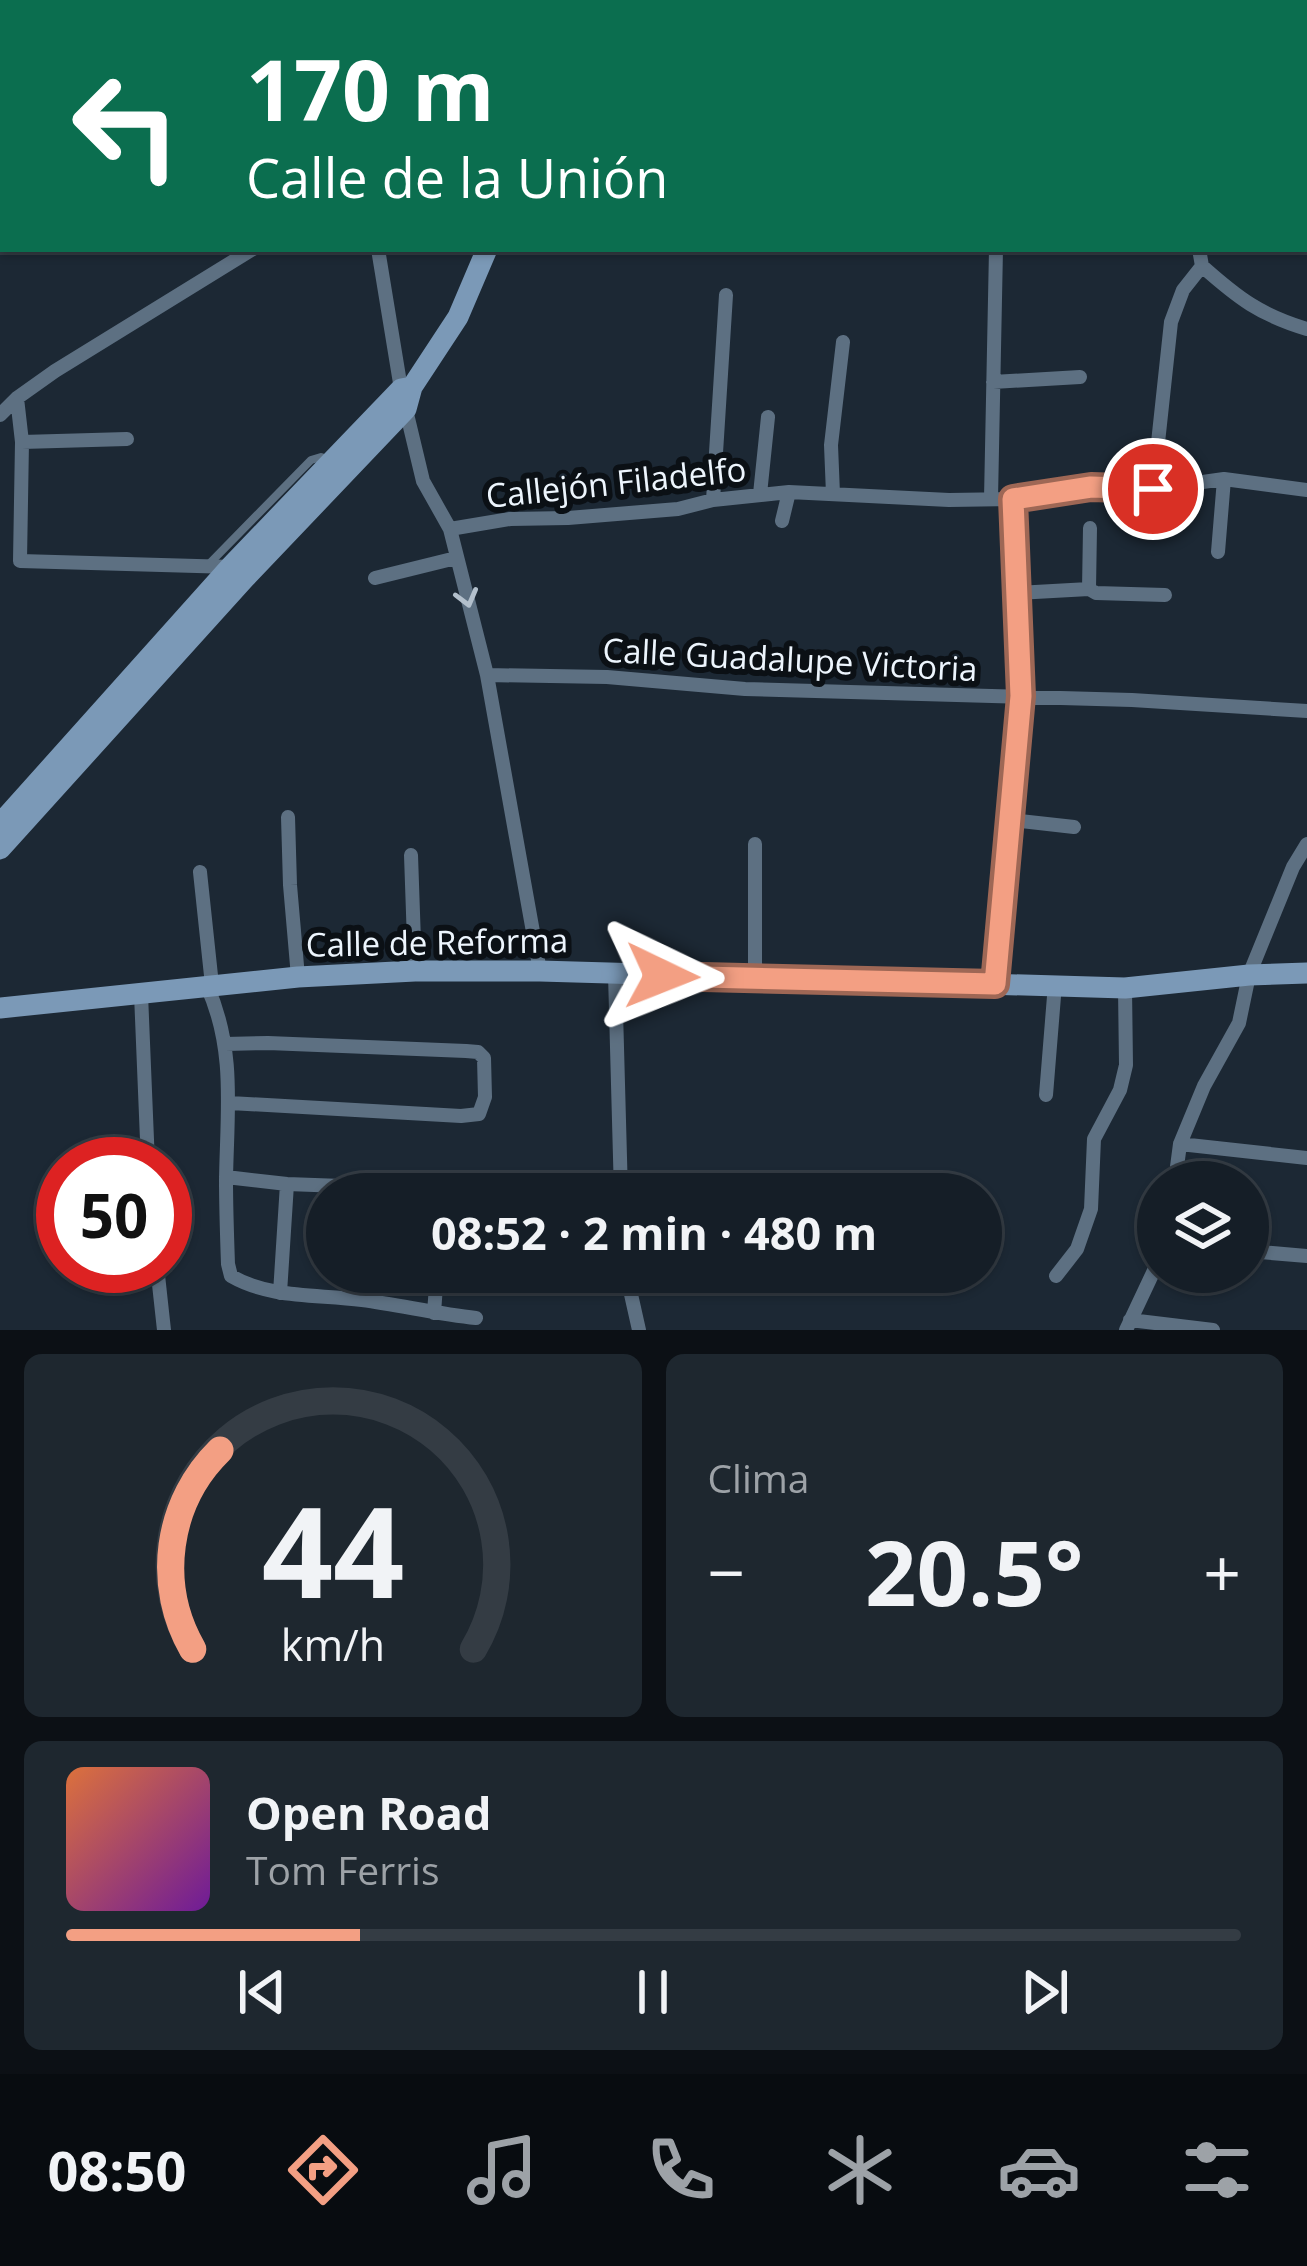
<!DOCTYPE html>
<html lang="es">
<meta charset="utf-8">
<style>
:root{--surface:#151e27;--page:#1e272f;--text:#f1f3f6;--muted:#9da2a7;--line:#343c44;--accent:#f39f83}
body{margin:0;font-family:"Open Sans",sans-serif;background:var(--page);color:var(--text);height:100vh;display:flex;flex-direction:column;font-size:45px;white-space:nowrap}
*{box-sizing:border-box;margin:0}
p{font-size:39px;color:var(--muted)}
.icon{flex:none;width:66px;height:66px;fill:none;stroke:currentColor;stroke-width:2;stroke-linecap:round;stroke-linejoin:round}
.map{position:relative;height:1330px;overflow:hidden}
.side{display:flex;flex-direction:column;gap:24px;padding:24px;background:#0c1015;flex:1}
.side>*{flex:none}
.guide{position:absolute;left:0px;top:0px;width:1308px;height:252px;box-shadow:0 3px 9px #0004,0 0 0 3px var(--line);background:#0b6e4f;color:#fff;overflow:hidden}
.buttons{position:absolute;left:1137px;top:1161px;display:grid;gap:24px}
.buttons a{display:grid;place-items:center;width:132px;height:132px;border-radius:50%;background:var(--surface);box-shadow:0 3px 9px #0004,0 0 0 3px var(--line);font-size:60px}
.speed{position:absolute;left:36px;top:1137px;display:flex;gap:24px;font-size:60px;font-weight:700;text-align:center}
.speed>*{display:grid;place-content:center;width:156px;height:156px;border-radius:50%;background:var(--surface);box-shadow:0 3px 9px #0004,0 0 0 3px var(--line);line-height:1}
.speed .limit{border:18px solid #d22;background:#fff;color:#111}
.pin{position:absolute;display:grid;place-items:center;width:102px;height:102px;color:#fff;margin:-51px;border:6px solid #fff;border-radius:50%;box-shadow:0 3px 12px #0007}
.me{position:absolute;width:132px;margin:-66px;rotate:92deg;stroke-linejoin:round;filter:drop-shadow(0 0 9px #0008)}
.turn{display:flex;align-items:center;gap:42px;height:252px;padding:0 48px;font-size:54px}
.turn .icon{width:156px;height:156px;stroke-width:2.5}
.turn b{display:block;font-size:84px;line-height:102px}
.big{font-size:90px;font-weight:700;line-height:1.1}
.side .tile{flex:1;display:flex;flex-direction:column;justify-content:center;gap:18px;min-width:0;padding:0 42px;border-radius:18px;background:var(--page)}
.side .dial{align-items:center;gap:0}
.dial svg{height:312px;overflow:visible;fill:none;stroke:var(--line);stroke-width:7;stroke-linecap:round;text-anchor:middle}
.dial text{fill:var(--text);stroke:none}
.song{display:flex;align-items:center;gap:36px}
.cover{width:144px;height:144px;border-radius:18px;background:linear-gradient(135deg,hsl(20 70% 55%),hsl(280 70% 35%))}
.played{height:12px;border-radius:6px;background:linear-gradient(90deg,var(--accent) 25%,var(--line) 25%)}
.keys{display:flex;justify-content:space-around;direction:ltr}
.heat{display:flex;justify-content:space-between;align-items:center;font-size:66px;direction:ltr}
.side .tiles{flex:1;display:grid;gap:24px;grid-template-columns:1fr 1fr}
.tile:last-child{grid-column:span 2}
.trip{position:absolute;left:306px;top:1173px;width:696px;height:120px;border-radius:60px;background:var(--surface);box-shadow:0 3px 9px #0004,0 0 0 3px var(--line);font-weight:700;line-height:120px;text-align:center}
.dock{display:flex;height:192px;justify-content:space-around;align-items:center;background:#080c10;color:var(--muted)}
.dock .icon{width:84px;height:84px}
.dock .current{color:var(--accent)}
.dock b{font-size:54px;color:var(--text)}
.map>svg:first-child{display:block}
.lines{fill:none;stroke-linecap:round;stroke-linejoin:round}
.river{stroke:#46729b;stroke-width:24}
.lane{stroke:#5d7082;stroke-width:8}
.street{stroke:#5d7082;stroke-width:14}
.secondary{stroke:#7b99b7;stroke-width:21}
.oneway{stroke:#b3c0cc}
.route-casing{stroke:#9e6755;stroke-width:30}
.route{stroke:#f39f83;stroke-width:21}
.labels{text-anchor:middle;dominant-baseline:central;stroke-width:12;stroke-linejoin:round;paint-order:stroke}
.street-label{font-size:33px;fill:#edf5fd;stroke:#0b1015}
</style>
<div class="map">
<svg width="1307" height="1330" viewBox="0 0 1307 1330">
<rect width="100%" height="100%" fill="#1c2834"/>
<g class="lines">
<path class="river" d="M406,3L415,0
M0,168L3,166"/>
<path class="lane" d="M209,564L311,460L321,457L330,460"/>
<path class="street" d="M81,0V3
M889,0V3
M1139,0V3
M268,3L277,0
M749,3L758,0
M1003,3V0
M0,91L3,90
M0,221L3,220
M378,249L401,389L423,481L450,529L487,675L540,971
M1202,266C1238,298 1260,315 1307,329
M993,382L1080,377
M17,398L22,442L20,561L232,567
M0,415L17,398L55,371L253,249
M22,442L127,439
M1153,489L1171,322L1183,290L1202,266L1199,249
M760,494L768,417
M833,494L831,445L843,342
M991,499L996,249
M713,500L726,295
M782,521L789,492
M450,529L510,519L568,518L678,509L713,500L789,492L949,500L1013,499L1091,486L1153,489L1224,479L1307,490
M1218,552L1224,479
M375,578L456,558
M1089,589L1096,593L1165,595
M1017,593L1089,589L1090,528
M487,675L607,677L745,689L1132,700L1307,711
M288,817L290,885L298,977
M1011,820L1074,827
M411,855L415,971
M200,872L212,985
M615,974L621,1194
M755,979V844
M995,984L1021,696L1013,499
M207,986C236,1050 227,1112 226,1180C226,1208 227,1236 228,1264L231,1276C271,1299 318,1294 362,1300C400,1305 438,1314 476,1318
M141,994L148,1164
M225,1044L268,1043L466,1051L478,1052L484,1058L485,1097L479,1114L461,1116L230,1103
M1046,1095L1055,984
M1180,1144L1307,1158
M226,1177L287,1184L424,1189L427,1194
M1175,1182L1180,1144L1204,1086L1239,1023L1249,975L1293,867L1307,844
M1248,1251L1307,1256
M157,1266L164,1330
M626,1272L639,1330
M1056,1276L1077,1249L1091,1209L1094,1139L1120,1090L1126,1065L1125,988
M280,1293L287,1184
M362,1300L364,1272
M434,1313L437,1272
M1130,1320L1213,1330
M1126,1330L1158,1262"/>
<path class="secondary" d="M515,3V0
M0,824L231,566L401,389L412,387
M0,849L245,578L406,409L412,387L458,317L487,249
M0,1008L298,977L415,971H540L1125,988L1249,975L1307,973"/>
</g>
<defs><path id="oneway-chevron" d="M-2-3.5L2.5 0L-2 3.5" fill="none" stroke-width="1.6" stroke-linecap="round" stroke-linejoin="round" transform="scale(3)"/></defs>
<use class="oneway" href="#oneway-chevron" transform="translate(467 598) rotate(75)"/>
<g class="lines">
<defs>
<path id="route" d="M662,976L995,984L1021,696L1013,499L1091,487L1153,489"/>
</defs>
<use href="#route" class="route-casing"/>
<use href="#route" class="route"/>
</g>
<g class="labels">
<g class="street-label">
<text transform="translate(616 482) rotate(-6)">Callejón Filadelfo</text>
<text transform="translate(790 659) rotate(3)">Calle Guadalupe Victoria</text>
<text transform="translate(437 942) rotate(-1)">Calle de Reforma</text>
</g>
</g>
</svg>
<div class="buttons">
<a><svg class="icon" aria-label="layers" viewBox="0 0 24 24"><path d="M12 4l9 5-9 5-9-5zM3 14l9 5 9-5"/></svg></a>
</div>
<div class="speed"><div class="limit">50</div></div>
<div class="pin" style="left:1153px;top:489px;background:#d93025"><svg class="icon" aria-label="arrive" viewBox="0 0 24 24"><path d="M6 21V4h12l-3 4 3 4H6"/></svg></div>
<svg class="me" style="left:662px;top:976px" viewBox="-20 -20 40 40"><path d="M0-17L14 15 0 8-14 15z" fill="#f39f83" stroke="#fff" stroke-width="4"/></svg>
<div class="trip">08:52 · 2 min · 480 m</div>
<div class="guide">
<div class="turn"><svg class="icon" aria-label="left" viewBox="0 0 24 24"><path d="M17 20v-9H6M10 6l-5 5 5 5"/></svg><div><b>170 m</b>Calle de la Unión</div></div>
</div>
</div>
<section class="side">
<div class="tiles">
<div class="tile dial"><svg viewBox="0 0 100 80">
<path d="M14 69A42 42 0 1 1 86 69"/>
<path d="M14 69A42 42 0 0 1 21 18" stroke="#f39f83"/>
<text x="50" y="56" font-size="32" font-weight="700">44</text>
<text x="50" y="72" font-size="11">km/h</text>
</svg></div>
<div class="tile"><p>Clima</p>
<div class="heat"><a>−</a><b class="big">20.5°</b><a>+</a></div>
</div>
<div class="tile">
<div class="song"><i class="cover"></i><div><b>Open Road</b><p>Tom Ferris</p></div></div>
<div class="played"></div>
<div class="keys"><svg class="icon" aria-label="previous" viewBox="0 0 24 24"><path d="M18 5L8 12l10 7zM5 5v14"/></svg><svg class="icon" aria-label="pause" viewBox="0 0 24 24"><path d="M8 5v14M16 5v14"/></svg><svg class="icon" aria-label="next" viewBox="0 0 24 24"><path d="M6 5l10 7-10 7zM19 5v14"/></svg></div>
</div>
</div>
</section>
<nav class="dock">
<b>08:50</b>
<svg class="icon current" aria-label="directions" viewBox="0 0 24 24"><path d="M12 3l9 9-9 9-9-9zM9 14v-3h6M13 9l2 2-2 2"/></svg>
<svg class="icon" aria-label="music" viewBox="0 0 24 24"><path d="M9 18V5l10-2v13"/><circle cx="6" cy="18" r="3"/><circle cx="16" cy="16" r="3"/></svg>
<svg class="icon" aria-label="phone" viewBox="0 0 24 24"><path d="M5 4h4l2 5-3 2q2 4 5 5l2-3 5 2v4C11 20 4 13 5 4z"/></svg>
<svg class="icon" aria-label="climate" viewBox="0 0 24 24"><path d="M12 3v18M4 7l16 10M4 17L20 7"/></svg>
<svg class="icon" aria-label="car" viewBox="0 0 24 24"><path d="M5 17H2v-5l4-1 3-4h7l3 4 3 1v5h-3M9 17h6M6 11h13"/><circle cx="7" cy="17" r="2"/><circle cx="17" cy="17" r="2"/></svg>
<svg class="icon" aria-label="filters" viewBox="0 0 24 24"><path d="M4 7h16M4 17h16"/><circle cx="9" cy="7" r="2"/><circle cx="15" cy="17" r="2"/></svg>
</nav>
